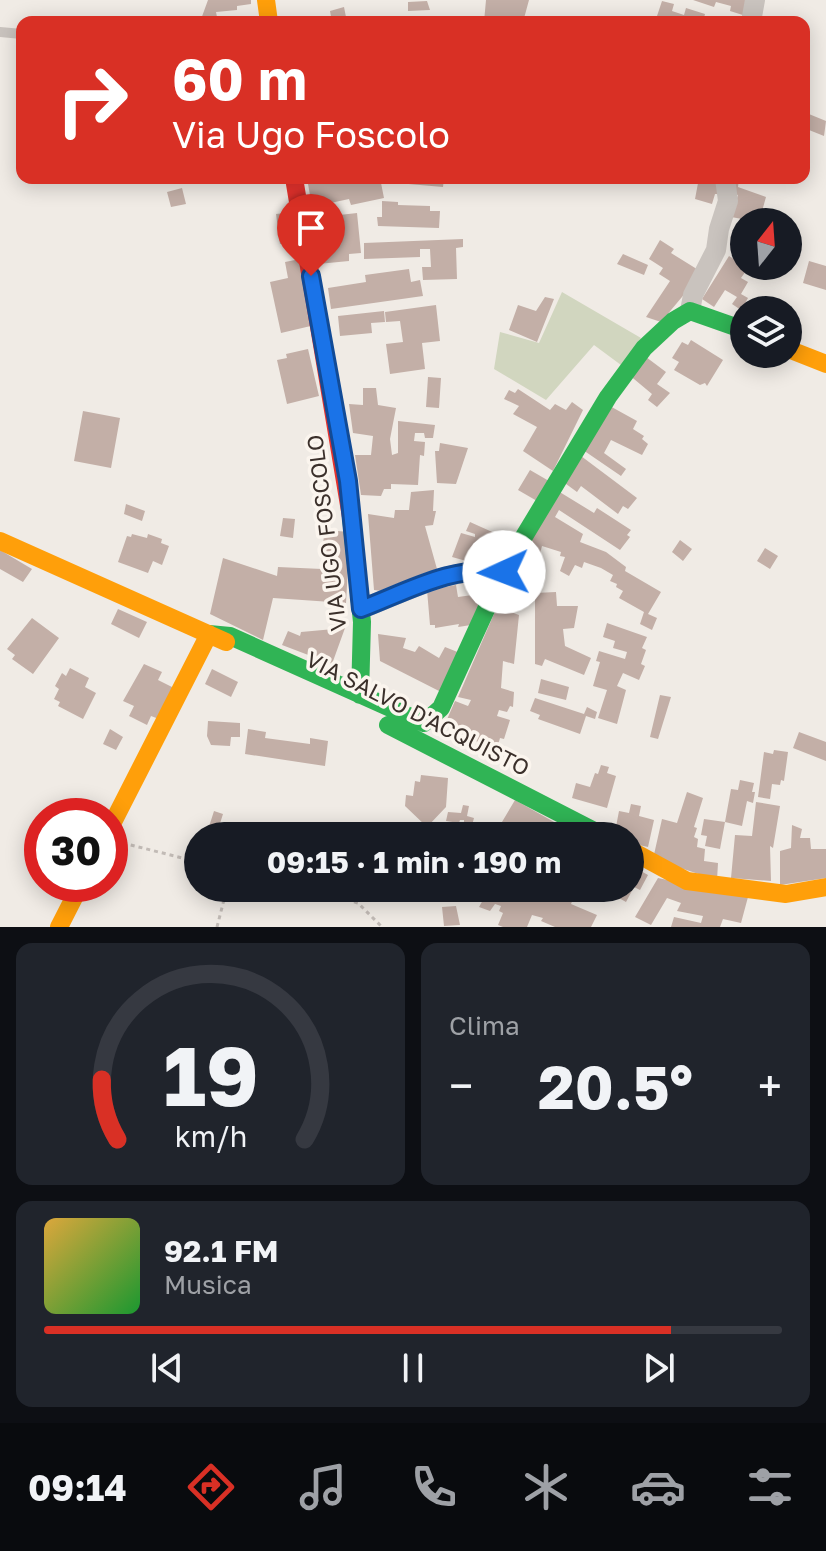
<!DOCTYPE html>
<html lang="it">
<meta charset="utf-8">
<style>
:root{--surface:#171b24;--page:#20242c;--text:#f1f3f6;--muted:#9ea1a6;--line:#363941;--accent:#d93025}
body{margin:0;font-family:"Golos Text",sans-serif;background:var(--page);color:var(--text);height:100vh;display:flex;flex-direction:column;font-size:30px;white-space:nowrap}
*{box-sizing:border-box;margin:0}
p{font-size:26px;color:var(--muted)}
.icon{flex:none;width:44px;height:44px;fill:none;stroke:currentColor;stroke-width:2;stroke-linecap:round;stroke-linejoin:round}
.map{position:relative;height:927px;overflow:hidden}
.side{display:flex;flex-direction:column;gap:16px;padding:16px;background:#0d0f14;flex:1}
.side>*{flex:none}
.top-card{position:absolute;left:16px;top:16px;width:794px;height:168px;border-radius:16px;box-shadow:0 4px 20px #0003;background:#d93025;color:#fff;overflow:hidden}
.needle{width:52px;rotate:17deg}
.fabs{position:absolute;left:730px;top:208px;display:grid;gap:16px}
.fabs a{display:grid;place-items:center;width:72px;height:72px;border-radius:50%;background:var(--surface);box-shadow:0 4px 20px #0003;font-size:40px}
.speed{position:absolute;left:24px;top:798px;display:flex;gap:16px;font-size:40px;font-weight:700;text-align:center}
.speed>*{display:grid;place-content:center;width:104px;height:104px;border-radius:50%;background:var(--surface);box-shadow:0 4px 20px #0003;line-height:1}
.speed .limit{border:12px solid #d22;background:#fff;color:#111}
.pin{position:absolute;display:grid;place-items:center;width:68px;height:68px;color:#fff;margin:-82px -34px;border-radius:50% 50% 50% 0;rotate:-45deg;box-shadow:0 0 8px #0007}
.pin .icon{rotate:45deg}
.me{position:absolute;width:88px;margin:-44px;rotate:268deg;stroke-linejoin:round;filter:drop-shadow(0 0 6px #0008)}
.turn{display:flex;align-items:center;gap:28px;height:168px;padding:0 24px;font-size:36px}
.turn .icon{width:104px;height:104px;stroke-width:2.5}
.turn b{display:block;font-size:56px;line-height:68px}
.big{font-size:60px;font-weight:700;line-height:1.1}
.side .card{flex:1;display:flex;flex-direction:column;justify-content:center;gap:12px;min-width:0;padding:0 28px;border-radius:16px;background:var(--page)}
.side .dial{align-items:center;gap:0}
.dial svg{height:208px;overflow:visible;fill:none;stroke:var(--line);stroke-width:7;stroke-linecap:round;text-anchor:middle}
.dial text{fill:var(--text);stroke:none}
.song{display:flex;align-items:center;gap:24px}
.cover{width:96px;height:96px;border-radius:12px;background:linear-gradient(135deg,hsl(40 70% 55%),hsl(130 70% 35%))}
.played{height:8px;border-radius:4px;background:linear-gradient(90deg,var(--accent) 85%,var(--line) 85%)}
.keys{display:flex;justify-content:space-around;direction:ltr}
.heat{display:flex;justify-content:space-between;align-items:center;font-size:44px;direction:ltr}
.side .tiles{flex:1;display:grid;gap:16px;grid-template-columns:1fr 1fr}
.card:last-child{grid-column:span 2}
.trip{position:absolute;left:184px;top:822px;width:460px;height:80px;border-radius:40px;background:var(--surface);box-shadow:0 4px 20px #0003;font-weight:700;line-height:80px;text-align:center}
.tab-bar{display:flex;height:128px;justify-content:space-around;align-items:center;background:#090b0e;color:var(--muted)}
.tab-bar .icon{width:56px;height:56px}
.tab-bar .selected{color:var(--accent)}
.tab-bar b{font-size:36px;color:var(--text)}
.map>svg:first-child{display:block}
.green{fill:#d1d6bf}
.building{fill:#c3afa7}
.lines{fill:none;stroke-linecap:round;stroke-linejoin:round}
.path{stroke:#c2bbb6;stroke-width:3;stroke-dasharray:4 4;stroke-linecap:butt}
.lane{stroke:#c9c3be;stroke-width:10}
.street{stroke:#c9c3be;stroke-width:20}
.fast{stroke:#30b455;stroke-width:18}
.slow{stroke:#ff9f0a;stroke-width:18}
.jam{stroke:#e5322d;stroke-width:18}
.route-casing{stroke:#114b97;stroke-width:20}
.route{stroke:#1a73e8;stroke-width:14}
.labels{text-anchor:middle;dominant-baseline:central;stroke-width:7;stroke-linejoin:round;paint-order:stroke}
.street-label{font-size:22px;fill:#3b302b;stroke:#fbf5ee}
</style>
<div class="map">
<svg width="826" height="927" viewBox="0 0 826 927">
<rect width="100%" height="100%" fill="#f0ebe5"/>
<path class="green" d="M562,292L641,338L621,365L594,345L546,400L494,369L500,332L539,343Z"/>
<path class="building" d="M208,0H251V4L237,6V10L216,12L218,22H200Z
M486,0H529L523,22H484Z
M693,0H751L746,16L730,11L731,6L716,2L714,7Z
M427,1L430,10L408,11V2Z
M662,1L674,4L672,11L684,15L686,8L705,14L703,22H655Z
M344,7L347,22H332L330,11Z
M804,112L826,121L824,136L804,128Z
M307,178H369L381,183L384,198L351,205L349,199L312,207Z
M397,178H444L443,187L397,183Z
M699,178H719V194H715L712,204L695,199Z
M729,178H739L738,187L766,197L759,222L731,217L738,195L730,193Z
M182,188L186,204L171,207L167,192Z
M382,201L398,202V205L430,206V211H440L439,228L378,226L377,217H382Z
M294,212L298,241L280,244L276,214Z
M357,213L361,253L349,254V261L318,264L313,218Z
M463,239V247L456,248L457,279L423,280L422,267H431L430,249H420V257L364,259V243Z
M660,240L674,249L671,253L700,271L687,291L661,322L646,317L670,281L659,274L663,268L649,259Z
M623,254L648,265L644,275L617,264Z
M729,256L748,268L741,278L748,282L741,294L748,298L741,310L732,304L737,297L725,290L714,307L702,299Z
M300,259L315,325L281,333L270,282L288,278L285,262Z
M809,261L826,266V290L803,283Z
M409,269L411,282L420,280L423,296L331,309L328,288L366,282L365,275Z
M545,297L554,299L537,342L509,330L518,305L536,311Z
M436,305L440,341L422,343L425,369L390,374L386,344L403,342L400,321L386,322L385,312Z
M384,311L385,322L371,323L372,333L340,336L338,316Z
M691,340L723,360L707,386L705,383L700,385L674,370L679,362L672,358L682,342L688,345Z
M308,349L319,396L287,404L277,360L287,358L286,354Z
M642,354L666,372L657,384L670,393L657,407L648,400L652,394L628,374Z
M428,377L441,378L439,408L426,407Z
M363,388H376L378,405L396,408L390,439L392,455L398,453V421L435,425L433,438H425L424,433H415L414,441L425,442L424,456L420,455L418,485L391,484V489H384L381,496L361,495L355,455H371L373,436L353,433L349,404L363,405Z
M518,389L550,410L555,404L566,410L572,402L583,410L553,471L523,451L537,427L513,414L519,406L504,399L509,390L515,393Z
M608,405L637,421L633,429L644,436L642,439L648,444L642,455L611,440L604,453L626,469L621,476L583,450Z
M83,411L120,418L111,468L74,461Z
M440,443L468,448L456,484L437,483L435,451H439Z
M581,456L637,498L628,509L623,506L618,514L581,486L577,492L562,481Z
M530,470L549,481L537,501L518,490Z
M434,490L433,511H436L433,525L425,526L437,569L389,592L374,590L368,514L394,518L395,510H409L411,492Z
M558,491L594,513L597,508L631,530L627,535L630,537L620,550L559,510L555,517L583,534L580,542L606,552L626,567L625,571L661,592L648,614L657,618L652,630L640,624L644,612L619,598L623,591L616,587L617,584L610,581L613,575L601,568L584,562L582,568L575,565L569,576L560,571L565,557L560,556L561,552L542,546L535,573L517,565Z
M126,504L145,511L142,521L124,514Z
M283,518L295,519L293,538L280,536Z
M470,522L512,541L500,563L473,557L470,562L452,557L461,533L475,537V534L466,531Z
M324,530L350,532L346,603L273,598L263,640L210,614L223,558L277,576L278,567L322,569Z
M132,534L147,538L148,534L162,539L161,543L169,546L162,565L153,561L148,573L118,562L127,536L131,537Z
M680,540L692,549L683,561L672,552Z
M765,548L778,556L770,569L757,561Z
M0,550L32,569L23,582L0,569Z
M456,585L458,597L487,593L471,625L458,627L459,624L435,628V625H430L427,590Z
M556,592L557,606H578L574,628L563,629L565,646L591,658L584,675L545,659L542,666L535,664V593Z
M497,607L519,615L514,664L503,661L501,688L514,692L513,707L510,706L507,712L499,710L497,716L510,720L504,739L500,738L496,752L445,724L455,701L468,706L471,700L458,697Z
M118,609L147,622L139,638L111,624Z
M32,618L59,638L33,674L12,659L15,655L7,649Z
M607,623L647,637L642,648L646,650L641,664L645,666L639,680L623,673L617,686L626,690L617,724L598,718L607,690L593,686L600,662L596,661L599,651L625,659L627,652L613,648L615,641L603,637Z
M345,628L332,664L282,645L288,631L300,636L301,632Z
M378,634L406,638L403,648L415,652L419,646L439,658L445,647L460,653L441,692L380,661Z
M144,664L162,672L158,680L174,688L159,719L151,716L147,725L129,716L134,706L123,701Z
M70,668L89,678L85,687L96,693L83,719L58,706L60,702L54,699L59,689L55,686L62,673L66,676Z
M212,669L238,682L231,697L205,684Z
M541,679L569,687L566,700L538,693Z
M660,695L671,697L658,739L650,737Z
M535,698L584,714L587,707L597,712L595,719L586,716L580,734L538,719L540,715L530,711Z
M208,721L240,723V737H231L230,746L211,745L207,736Z
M110,729L123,737L116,750L103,744Z
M248,729L266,732L265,738L310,744V738L328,741L325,766L245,754Z
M799,732L826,742V761L793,748Z
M774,750L788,752L784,781L781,780L780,785L772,784L770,799L758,797L764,752L773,754Z
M601,765L609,767L607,773L616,776L607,808L572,798L576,783L590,787L595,773L598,774Z
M421,775L448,778L446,807L427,827L405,806L406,795L413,796L415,781L420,782Z
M740,780L754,783L752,792H755L753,803L747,801L742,826L725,822L731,789L738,790Z
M687,792L703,798L694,827L697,828L694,837L698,839L697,847L705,849L704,861L718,863L717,880L653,859L662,819L677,823Z
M515,800L579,836H515L499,827Z
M756,802L780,806L773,848L770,846L771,881L731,878L735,835L752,836Z
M631,804L641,806L639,816L654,820L648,847L630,843V836H620L621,833L615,832L619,811L629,813Z
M463,805L469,806L467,816L474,818L471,829H464V820H460L459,823L446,821L448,812L461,813Z
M214,811L223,814L216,836H206Z
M704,819L725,822L720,849L705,846L707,836L701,835Z
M352,822H363L361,836H345L351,831Z
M792,825L802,829L800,838H810L811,849H826V878L780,885V851L791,848Z
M630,865L648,875L640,890L634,887L626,902L601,888H630Z
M658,878L748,897L741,923L723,919L720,927H671L674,917L701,923L703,916L677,911L681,903L667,898L651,925L635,917Z
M491,888H536L560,897L562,894L573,899L571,904L597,915L591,927H555L541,921L543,918L532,915L527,927H503L498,925L503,913L499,911L501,906L495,904L490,911L479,907L483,900L486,901Z
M456,906L460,925L444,926L442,907Z"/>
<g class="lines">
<path class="path" d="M123,843L198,862
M308,888L358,903L382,927
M217,927L227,888"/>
<path class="lane" d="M0,32L22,34"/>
<path class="street" d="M751,22L755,0
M690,311L693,295L716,250L719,229L728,201L725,178
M361,609C406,592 455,564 504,572"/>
<path class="fast" d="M351,517L362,622L360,695
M209,634L230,636L424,723L441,708L505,568L608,397L644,348L673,321L690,311L744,330
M388,725L604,836"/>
<path class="slow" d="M266,0L269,22
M788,349L826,364
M0,541L226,642
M110,828L209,634
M630,850L687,881L786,894L826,887
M59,927L81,884"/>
<path class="jam" d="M294,178L351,517"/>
</g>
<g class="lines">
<defs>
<path id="route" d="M311,276L348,481L361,609C406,592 454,564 504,572"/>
</defs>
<use href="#route" class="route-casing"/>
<use href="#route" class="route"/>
</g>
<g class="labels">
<g class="street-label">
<text transform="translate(326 533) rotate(-97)">VIA UGO FOSCOLO</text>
<text transform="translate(418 713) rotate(27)">VIA SALVO D'ACQUISTO</text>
</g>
</g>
</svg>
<div class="fabs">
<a><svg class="needle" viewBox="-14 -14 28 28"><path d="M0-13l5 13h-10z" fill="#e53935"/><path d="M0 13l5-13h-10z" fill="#9ea1a6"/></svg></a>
<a><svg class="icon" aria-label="layers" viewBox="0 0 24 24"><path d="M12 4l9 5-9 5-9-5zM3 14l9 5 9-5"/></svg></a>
</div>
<div class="speed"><div class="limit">30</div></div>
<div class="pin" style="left:311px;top:276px;background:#d93025"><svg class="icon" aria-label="arrive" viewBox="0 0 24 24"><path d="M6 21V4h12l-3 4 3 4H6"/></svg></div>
<svg class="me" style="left:504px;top:572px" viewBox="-20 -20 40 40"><circle r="19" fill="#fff"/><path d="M0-13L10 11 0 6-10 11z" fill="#1a73e8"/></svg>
<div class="trip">09:15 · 1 min · 190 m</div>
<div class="top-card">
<div class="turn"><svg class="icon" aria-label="right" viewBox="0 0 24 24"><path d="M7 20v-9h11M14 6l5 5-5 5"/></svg><div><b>60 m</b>Via Ugo Foscolo</div></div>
</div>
</div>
<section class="side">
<div class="tiles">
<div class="card dial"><svg viewBox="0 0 100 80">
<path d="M14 69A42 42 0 1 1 86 69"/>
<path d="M14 69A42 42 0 0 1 8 46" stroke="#d93025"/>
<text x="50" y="56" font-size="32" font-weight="700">19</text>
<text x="50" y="72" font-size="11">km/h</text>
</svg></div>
<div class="card"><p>Clima</p>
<div class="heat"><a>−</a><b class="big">20.5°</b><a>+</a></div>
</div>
<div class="card">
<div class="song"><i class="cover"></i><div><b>92.1 FM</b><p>Musica</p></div></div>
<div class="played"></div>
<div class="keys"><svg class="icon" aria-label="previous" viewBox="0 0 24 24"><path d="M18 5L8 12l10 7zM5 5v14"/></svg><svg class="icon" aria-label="pause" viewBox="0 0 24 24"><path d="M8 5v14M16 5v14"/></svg><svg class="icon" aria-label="next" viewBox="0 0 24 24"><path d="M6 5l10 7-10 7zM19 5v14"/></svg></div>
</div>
</div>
</section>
<nav class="tab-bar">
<b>09:14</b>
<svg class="icon selected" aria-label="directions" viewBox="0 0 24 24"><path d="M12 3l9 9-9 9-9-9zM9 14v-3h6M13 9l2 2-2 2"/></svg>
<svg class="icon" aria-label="music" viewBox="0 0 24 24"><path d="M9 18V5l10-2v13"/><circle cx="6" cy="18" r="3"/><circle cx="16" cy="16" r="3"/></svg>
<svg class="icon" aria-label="phone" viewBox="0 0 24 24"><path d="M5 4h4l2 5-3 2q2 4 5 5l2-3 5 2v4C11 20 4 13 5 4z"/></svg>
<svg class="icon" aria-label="climate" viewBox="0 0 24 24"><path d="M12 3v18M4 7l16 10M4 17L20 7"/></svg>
<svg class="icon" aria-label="car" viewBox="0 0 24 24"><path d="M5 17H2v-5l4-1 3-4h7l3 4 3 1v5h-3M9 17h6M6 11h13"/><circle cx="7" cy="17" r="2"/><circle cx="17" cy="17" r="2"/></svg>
<svg class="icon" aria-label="filters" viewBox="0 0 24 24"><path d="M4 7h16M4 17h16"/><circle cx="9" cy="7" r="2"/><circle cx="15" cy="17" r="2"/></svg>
</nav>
